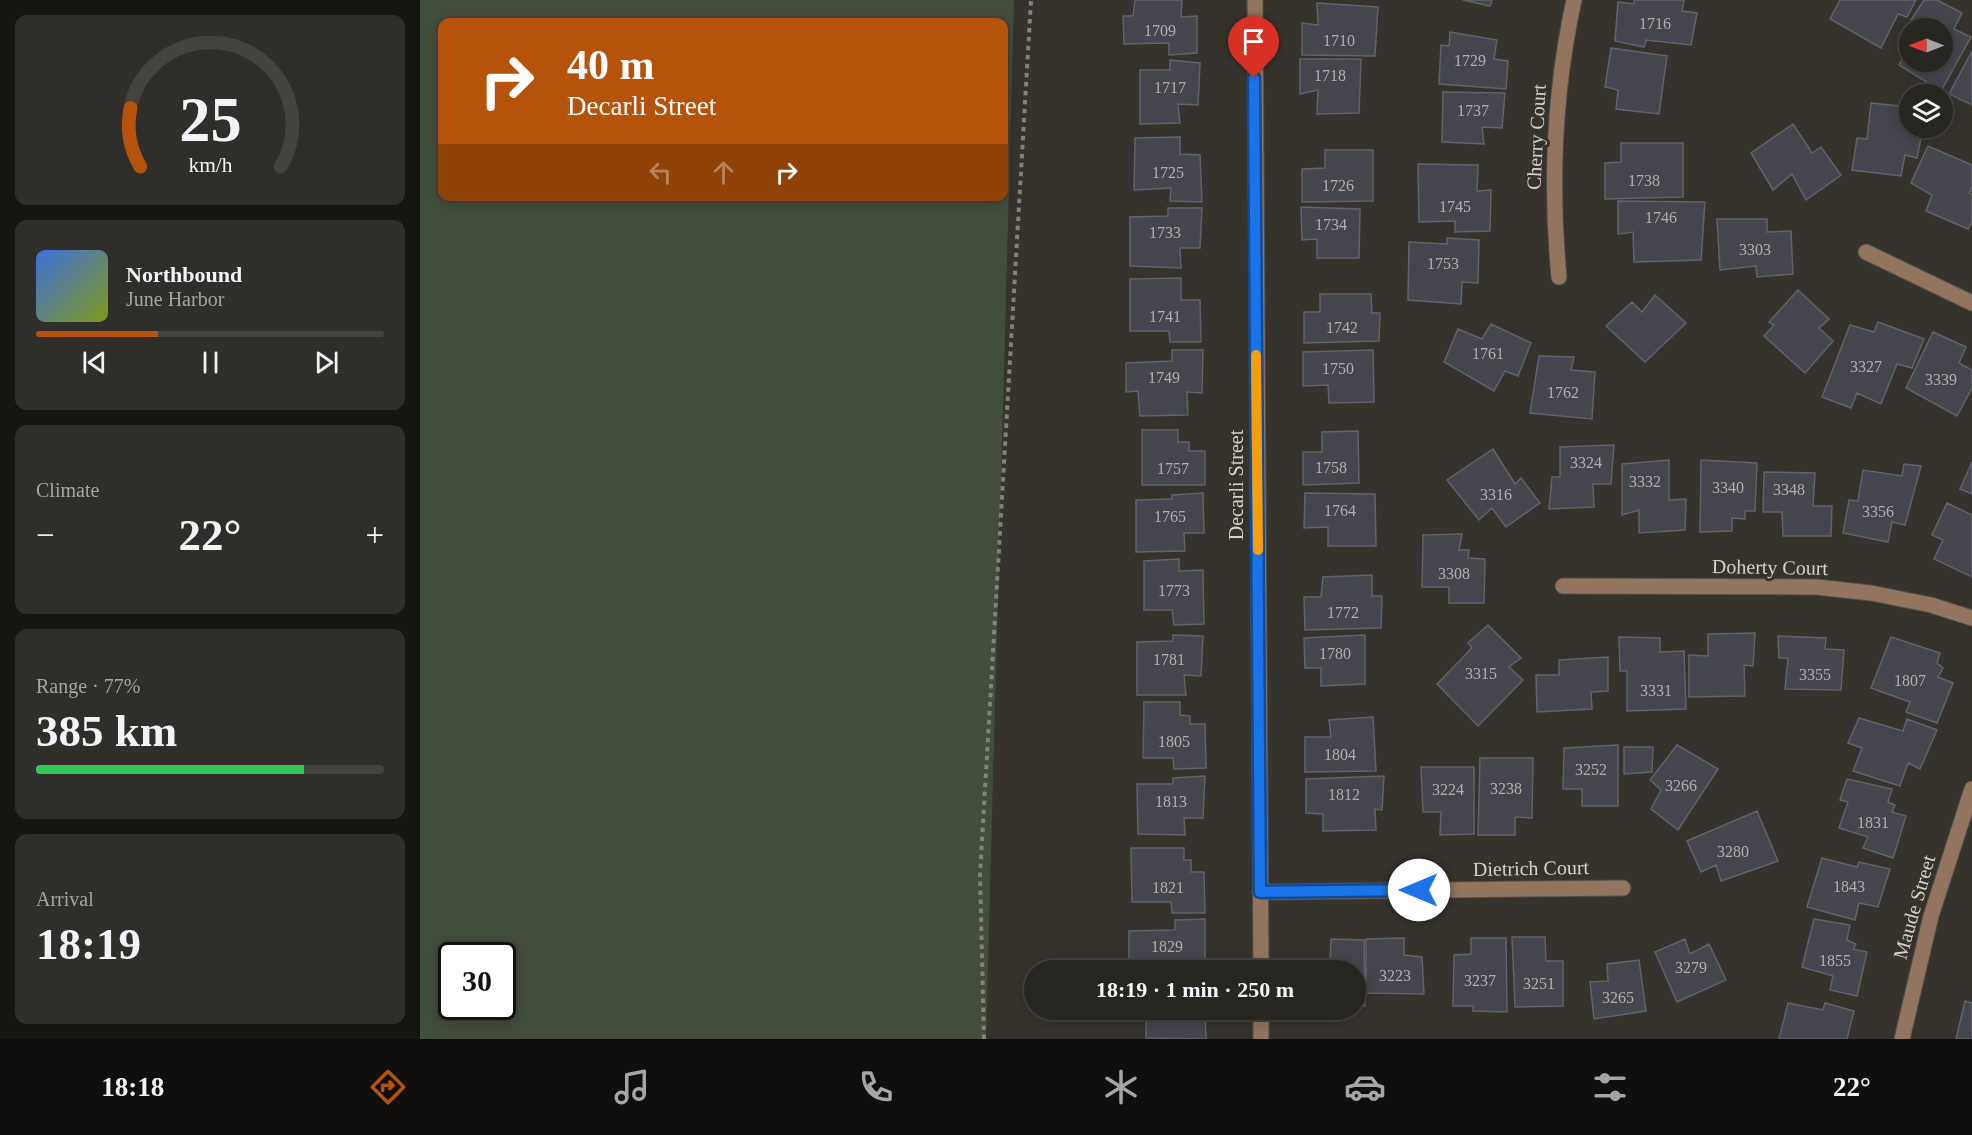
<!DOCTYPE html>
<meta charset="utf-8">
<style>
:root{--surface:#282621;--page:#302e2a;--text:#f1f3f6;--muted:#a5a5a5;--line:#44433f;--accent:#b45309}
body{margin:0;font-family:"Times New Roman",serif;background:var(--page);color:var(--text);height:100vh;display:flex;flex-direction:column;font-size:22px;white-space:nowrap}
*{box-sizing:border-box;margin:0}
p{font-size:20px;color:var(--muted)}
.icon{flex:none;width:33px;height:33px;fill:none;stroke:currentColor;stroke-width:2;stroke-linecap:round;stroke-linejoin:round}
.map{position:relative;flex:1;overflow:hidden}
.drawer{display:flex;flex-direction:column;gap:15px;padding:15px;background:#161512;width:420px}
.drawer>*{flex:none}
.banner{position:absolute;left:18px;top:18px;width:570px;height:183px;border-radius:12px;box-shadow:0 3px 15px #0003,0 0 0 2px var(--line);background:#b45309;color:#fff;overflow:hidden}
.needle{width:39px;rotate:270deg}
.fabs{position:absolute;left:1479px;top:18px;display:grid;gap:12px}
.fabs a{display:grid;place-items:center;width:54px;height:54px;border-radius:50%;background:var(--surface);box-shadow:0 3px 15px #0003,0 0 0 2px var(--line);font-size:30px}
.speed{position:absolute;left:18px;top:942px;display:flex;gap:12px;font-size:30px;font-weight:700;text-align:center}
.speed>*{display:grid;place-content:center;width:78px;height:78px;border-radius:50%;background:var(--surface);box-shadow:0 3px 15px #0003,0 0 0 2px var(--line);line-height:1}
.speed .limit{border:3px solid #111;border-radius:9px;background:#fff;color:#111}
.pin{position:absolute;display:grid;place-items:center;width:51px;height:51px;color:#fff;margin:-62px -26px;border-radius:50% 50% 50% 0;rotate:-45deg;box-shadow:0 0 6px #0007}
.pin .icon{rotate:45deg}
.me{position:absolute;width:66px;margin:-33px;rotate:270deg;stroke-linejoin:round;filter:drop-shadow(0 0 4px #0008)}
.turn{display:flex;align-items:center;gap:21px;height:126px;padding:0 30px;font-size:27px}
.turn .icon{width:78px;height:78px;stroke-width:2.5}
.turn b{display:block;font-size:42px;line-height:51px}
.lanes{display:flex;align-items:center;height:57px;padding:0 30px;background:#0003;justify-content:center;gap:30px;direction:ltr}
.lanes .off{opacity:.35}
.big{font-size:45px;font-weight:600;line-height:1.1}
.drawer .card{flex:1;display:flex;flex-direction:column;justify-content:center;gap:9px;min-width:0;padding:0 21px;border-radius:12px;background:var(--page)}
.drawer .dial{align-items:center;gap:0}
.dial svg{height:156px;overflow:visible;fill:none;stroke:var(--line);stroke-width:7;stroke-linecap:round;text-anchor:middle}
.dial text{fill:var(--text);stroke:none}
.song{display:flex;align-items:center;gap:18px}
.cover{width:72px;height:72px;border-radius:9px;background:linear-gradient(135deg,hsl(220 70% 55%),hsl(70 70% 35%))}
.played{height:6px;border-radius:3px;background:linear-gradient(90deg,var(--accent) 35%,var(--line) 35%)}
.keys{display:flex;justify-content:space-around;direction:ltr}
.heat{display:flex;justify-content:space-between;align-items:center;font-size:33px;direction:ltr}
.charge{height:9px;border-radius:4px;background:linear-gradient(90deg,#34c759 77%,var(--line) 0)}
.trip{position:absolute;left:604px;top:960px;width:342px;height:60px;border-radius:30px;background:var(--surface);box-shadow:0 3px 15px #0003,0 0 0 2px var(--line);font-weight:600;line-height:60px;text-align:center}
.tab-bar{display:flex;height:96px;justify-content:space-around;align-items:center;background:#100f0d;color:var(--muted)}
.tab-bar .icon{width:42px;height:42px}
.tab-bar .on{color:var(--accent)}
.tab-bar b{font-size:27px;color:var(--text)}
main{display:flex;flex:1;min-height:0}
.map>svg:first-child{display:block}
.green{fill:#424e3c;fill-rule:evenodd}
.building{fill:#45464d;stroke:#61626a;stroke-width:1.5}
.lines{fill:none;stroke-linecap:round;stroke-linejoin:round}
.minor-casing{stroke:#515049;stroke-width:17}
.path{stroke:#83817b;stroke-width:4;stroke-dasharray:4.5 4.5;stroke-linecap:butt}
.minor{stroke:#93755f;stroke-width:15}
.route-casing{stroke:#114b97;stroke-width:15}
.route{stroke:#1a73e8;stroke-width:10}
.slow{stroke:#f59e0b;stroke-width:10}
.labels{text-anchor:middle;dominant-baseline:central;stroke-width:6;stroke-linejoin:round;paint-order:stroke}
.number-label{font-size:16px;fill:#b0afad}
.street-label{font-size:20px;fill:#d3d2cd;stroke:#35332c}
</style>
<main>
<section class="drawer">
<div class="card dial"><svg viewBox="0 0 100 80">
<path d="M14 69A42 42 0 1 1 86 69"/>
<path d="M14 69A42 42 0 0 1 9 39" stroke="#b45309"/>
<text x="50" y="56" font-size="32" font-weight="700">25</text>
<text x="50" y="72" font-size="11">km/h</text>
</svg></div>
<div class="card">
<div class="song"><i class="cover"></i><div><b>Northbound</b><p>June Harbor</p></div></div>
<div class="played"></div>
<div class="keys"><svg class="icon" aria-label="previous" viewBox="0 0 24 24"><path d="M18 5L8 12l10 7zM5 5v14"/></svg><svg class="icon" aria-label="pause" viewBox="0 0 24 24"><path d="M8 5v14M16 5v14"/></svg><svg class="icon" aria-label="next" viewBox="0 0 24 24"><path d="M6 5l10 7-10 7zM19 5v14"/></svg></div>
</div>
<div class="card"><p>Climate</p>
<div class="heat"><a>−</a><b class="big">22°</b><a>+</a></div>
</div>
<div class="card"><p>Range · 77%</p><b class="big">385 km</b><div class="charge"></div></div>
<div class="card"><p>Arrival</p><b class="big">18:19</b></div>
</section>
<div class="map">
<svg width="1552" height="1039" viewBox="0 0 1552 1039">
<rect width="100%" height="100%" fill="#35332c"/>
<path class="green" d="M0,0H594L566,1039H0ZM22,22H584V196H22ZM32,956H82V1006H32Z"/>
<path class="building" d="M715,0H762L761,17L777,16V53L749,55V43L704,44L703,16H713Z
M1043,0H1072L1070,6Z
M1214,0H1264L1262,11L1277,13L1271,45L1226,40L1224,47L1195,41L1198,2L1214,4Z
M1420,0H1496L1487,17L1478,14L1461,48L1410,19Z
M1504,0H1517L1542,13L1534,29L1551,37L1521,91L1479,65L1490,44V62H1522V28H1497L1499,25L1491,20Z
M897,3L958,7L955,56L882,55V23L898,25Z
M1030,32L1077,40L1074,59L1088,61L1086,89L1019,84L1021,45L1029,46Z
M1191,48L1247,56L1239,114L1196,109L1198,90L1185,87Z
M1552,51V105L1529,94Z
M880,59H941L939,113L897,114L898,90L880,94Z
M750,60L780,63L778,105L758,104L760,123L720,124V70H750Z
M1023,92L1085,93L1082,128L1062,127L1064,144L1022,142Z
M1451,103L1490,107V128H1503L1497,158L1485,155L1481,176L1432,170L1437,138L1447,139Z
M1373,124L1392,153L1401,147L1421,175L1386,200L1372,174L1353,190L1331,153Z
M760,137V154L780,155L782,202L750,201L751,188L714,190L715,138Z
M1201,143H1263V197L1185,199V163L1201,162Z
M1508,146L1552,165V187L1549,193L1552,194V222L1548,229L1506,211L1512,195L1491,183Z
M905,150H953V201L882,202V169L905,168Z
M998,164L1058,165L1057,191L1071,190L1070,231L1035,232V221L999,222Z
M1198,201L1285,202L1281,260L1214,262L1213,232L1198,234Z
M881,207L940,209L939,258H897V239L882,240Z
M748,208H782L780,248H760L761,268L710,266V217L748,216Z
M1297,219H1347V232L1371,231L1373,274L1337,277L1336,266L1300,270Z
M1027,238L1059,240L1058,283L1042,282L1041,304L988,300L989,242L1027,244Z
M761,278V300H780L781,342H750L749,331H710V279Z
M1378,290L1409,319L1399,328L1413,341L1385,373L1344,336L1354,325L1349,322Z
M900,294H951L952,313H960L959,341L884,343V312H900Z
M1235,295L1266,323L1225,362L1186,326L1212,302L1222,312Z
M1458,322L1504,339L1492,368L1477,364L1461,404L1437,393L1431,408L1402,397L1430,325L1454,332Z
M1071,324L1111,343L1098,376L1085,371L1074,391L1024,362L1038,329L1062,339Z
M1513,332L1546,347L1539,363L1552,370V388L1537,416L1486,388Z
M752,350H783L782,393L767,392L768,415L720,416L718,391L706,392V363L752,361Z
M953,350L954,402L909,403L908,385L883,386V352Z
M1119,356L1154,357L1151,370L1175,372L1172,419L1110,413Z
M722,430H758V442H769V451H785V485H722Z
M938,431L939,483L883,485V452H902V432Z
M1194,445L1191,484H1173L1174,507L1129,509L1132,477H1140V447Z
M1073,449L1095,484L1101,478L1120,503L1086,527L1072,508L1059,520L1027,480Z
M1249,460V500L1266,499L1265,530L1219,533V510L1202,515V464Z
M1281,460L1337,463L1335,511H1325V519L1312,518V531L1280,532Z
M1552,462V494L1540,489Z
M1484,464L1501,466L1485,525L1472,522L1468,542L1423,533L1429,500L1438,501L1443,470L1482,476Z
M1344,472L1395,473L1393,506H1412L1411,536H1363L1362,512H1343Z
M783,493L784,533H764L765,551L716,552V500L752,499V495Z
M885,493L955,494L956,546H908V527L884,528Z
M1527,503L1552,515V577L1514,559L1523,540L1512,535Z
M1042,534L1039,550H1049L1048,558L1065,559L1064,603H1029V587H1002L1003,535Z
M759,559V571L783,570L784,624L754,625L752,610H724V561Z
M952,575V596H962L961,628L885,630L884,597H901L903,577Z
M1068,625L1101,658L1089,667L1103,680L1058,726L1017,684L1052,648L1048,643Z
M1335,633L1333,666L1324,665L1325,696L1269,697V655L1288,656V634Z
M753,635L783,636L781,676L764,675L766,695H717V642L753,641Z
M945,635V684L901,686V668H885L884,638Z
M1358,636L1406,638L1405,649L1424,650L1421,690L1365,689L1368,658H1359Z
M1199,637L1240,638V652L1264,651L1266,709L1207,711V671H1200Z
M1471,637L1520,653L1517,663L1523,668L1518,677L1533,683L1517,723L1486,712L1490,702L1451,688Z
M1188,657V691L1171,692L1172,709L1117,712L1116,675H1139V660Z
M724,702H760V715L770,716V724H785L786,768L754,769L753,758H723Z
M953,717L956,771L885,772V737H911L909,720Z
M1439,718L1483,731L1487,719L1517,730L1500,769L1488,763L1480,786L1433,771L1442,748L1428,743Z
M1198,745V806H1162V789H1143L1144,748Z
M1257,745L1298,769L1258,830L1231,809L1241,790L1230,780Z
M1204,747H1233L1232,772L1204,774Z
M1060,758H1113L1112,818L1095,817V835H1058Z
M1001,767H1054V834L1020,835L1021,812H1003Z
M785,776L783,818H764L765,835L718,834L717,784H753V778Z
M964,776L962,810L955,809L956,830L903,831V814L886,813V779Z
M1427,779L1472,789L1468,802L1475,805L1472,812L1486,816L1473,858L1443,848L1448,837L1419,828L1428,802L1420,800Z
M1337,811L1358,861L1301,881L1296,865L1281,872L1267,841Z
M711,848H764V860H771V872H784L785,913H752L751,902H712Z
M1402,858L1437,867L1439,862L1470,869L1458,907L1439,903L1435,920L1387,907Z
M785,919V961H769V970H722L721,961L709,963V931L755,930V920Z
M1394,919L1430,925L1427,940L1436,944L1433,949L1447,952L1437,996L1410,990L1413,976L1382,967Z
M1092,937H1125L1126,961H1143V1006L1095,1007Z
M984,938V955L1002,957L1004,994L946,993V939Z
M1051,938H1086L1087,1012L1053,1011V1006H1033L1034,955L1051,954Z
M911,939L944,940L945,1006H936V970H890V964L910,961Z
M1265,939L1270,954L1289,944L1306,980L1257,1002L1235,952Z
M1219,960L1226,1011L1174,1019L1170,982L1188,981L1187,964Z
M1545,1001L1552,1003V1039H1536Z
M1368,1003L1403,1010L1405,1003L1434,1011L1427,1039H1359Z
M726,1010H785L786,1039L726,1038Z"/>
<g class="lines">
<defs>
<path id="minor" d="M835,0L841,970
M1446,252L1552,303
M1139,277C1130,183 1134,92 1154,0
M1143,586L1396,587L1451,593L1511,605L1552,618
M840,892L1203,888
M841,1010V1039
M1482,1039L1511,916L1552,789"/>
</defs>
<use href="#minor" class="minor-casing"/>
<path class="path" d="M564,1039L560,875L611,0"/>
<use href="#minor" class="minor"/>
</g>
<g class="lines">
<defs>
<path id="route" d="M834,78L840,892L999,890"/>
</defs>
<use href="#route" class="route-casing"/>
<use href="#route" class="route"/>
<path class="slow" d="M836,355L838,550"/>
</g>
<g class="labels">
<g class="number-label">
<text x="1235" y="23">1716</text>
<text x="740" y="30">1709</text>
<text x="919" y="40">1710</text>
<text x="1050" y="60">1729</text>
<text x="910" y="75">1718</text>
<text x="750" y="87">1717</text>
<text x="1053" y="110">1737</text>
<text x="748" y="172">1725</text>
<text x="1224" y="180">1738</text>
<text x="918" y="185">1726</text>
<text x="1035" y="206">1745</text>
<text x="1241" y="217">1746</text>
<text x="911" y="224">1734</text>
<text x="745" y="232">1733</text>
<text x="1335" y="249">3303</text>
<text x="1023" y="263">1753</text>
<text x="745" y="316">1741</text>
<text x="922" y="327">1742</text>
<text x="1068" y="353">1761</text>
<text x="1446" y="366">3327</text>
<text x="918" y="368">1750</text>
<text x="744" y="377">1749</text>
<text x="1521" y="379">3339</text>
<text x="1143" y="392">1762</text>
<text x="1166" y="462">3324</text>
<text x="911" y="467">1758</text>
<text x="753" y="468">1757</text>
<text x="1225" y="481">3332</text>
<text x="1308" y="487">3340</text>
<text x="1369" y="489">3348</text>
<text x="1076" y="494">3316</text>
<text x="920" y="510">1764</text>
<text x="1458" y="511">3356</text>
<text x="750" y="516">1765</text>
<text x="1034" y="573">3308</text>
<text x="754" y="590">1773</text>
<text x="923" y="612">1772</text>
<text x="915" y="653">1780</text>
<text x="749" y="659">1781</text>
<text x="1061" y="673">3315</text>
<text x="1395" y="674">3355</text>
<text x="1490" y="680">1807</text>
<text x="1236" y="690">3331</text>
<text x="754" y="741">1805</text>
<text x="920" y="754">1804</text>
<text x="1171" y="769">3252</text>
<text x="1261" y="785">3266</text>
<text x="1086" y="788">3238</text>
<text x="1028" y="789">3224</text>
<text x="924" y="794">1812</text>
<text x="751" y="801">1813</text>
<text x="1453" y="822">1831</text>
<text x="1313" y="851">3280</text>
<text x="1429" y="886">1843</text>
<text x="748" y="887">1821</text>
<text x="747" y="946">1829</text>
<text x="1415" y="960">1855</text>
<text x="1271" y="967">3279</text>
<text x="975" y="975">3223</text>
<text x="1060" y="980">3237</text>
<text x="1119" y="983">3251</text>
<text x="1198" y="997">3265</text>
</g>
<g class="street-label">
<text transform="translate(1116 137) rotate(-87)">Cherry Court</text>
<text transform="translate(816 485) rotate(-90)">Decarli Street</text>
<text transform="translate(1350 567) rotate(1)">Doherty Court</text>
<text transform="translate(1111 868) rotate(-1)">Dietrich Court</text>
<text transform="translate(1494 907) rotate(-74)">Maude Street</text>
</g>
</g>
</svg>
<div class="fabs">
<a><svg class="needle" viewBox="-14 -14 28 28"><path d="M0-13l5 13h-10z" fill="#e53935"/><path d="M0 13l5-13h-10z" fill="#a5a5a5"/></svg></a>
<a><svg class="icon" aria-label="layers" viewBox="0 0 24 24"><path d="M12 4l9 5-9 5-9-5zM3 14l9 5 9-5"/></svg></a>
</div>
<div class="speed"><div class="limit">30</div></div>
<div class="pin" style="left:834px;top:78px;background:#d93025"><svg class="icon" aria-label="arrive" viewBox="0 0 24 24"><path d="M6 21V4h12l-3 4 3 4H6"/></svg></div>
<svg class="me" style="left:999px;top:890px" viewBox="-20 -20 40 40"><circle r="19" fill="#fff"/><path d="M0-13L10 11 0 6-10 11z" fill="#1a73e8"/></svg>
<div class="trip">18:19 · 1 min · 250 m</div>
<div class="banner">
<div class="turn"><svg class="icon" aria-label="right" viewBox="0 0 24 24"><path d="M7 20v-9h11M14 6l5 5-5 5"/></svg><div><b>40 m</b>Decarli Street</div></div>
<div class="lanes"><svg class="icon off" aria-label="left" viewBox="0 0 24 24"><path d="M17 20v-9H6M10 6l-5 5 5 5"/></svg><svg class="icon off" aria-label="ahead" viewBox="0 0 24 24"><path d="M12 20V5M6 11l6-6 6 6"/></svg><svg class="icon" aria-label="right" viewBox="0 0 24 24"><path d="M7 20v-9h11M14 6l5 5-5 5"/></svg></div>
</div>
</div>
</main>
<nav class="tab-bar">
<b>18:18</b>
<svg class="icon on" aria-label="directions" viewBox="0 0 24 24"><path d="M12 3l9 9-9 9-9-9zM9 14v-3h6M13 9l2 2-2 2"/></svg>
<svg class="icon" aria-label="music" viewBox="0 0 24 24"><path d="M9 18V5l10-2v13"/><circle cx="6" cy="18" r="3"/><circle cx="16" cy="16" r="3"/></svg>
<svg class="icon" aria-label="phone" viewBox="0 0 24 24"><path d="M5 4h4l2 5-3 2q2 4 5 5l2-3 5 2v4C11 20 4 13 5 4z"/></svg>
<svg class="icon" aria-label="climate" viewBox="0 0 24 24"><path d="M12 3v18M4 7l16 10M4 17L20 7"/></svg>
<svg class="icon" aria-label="car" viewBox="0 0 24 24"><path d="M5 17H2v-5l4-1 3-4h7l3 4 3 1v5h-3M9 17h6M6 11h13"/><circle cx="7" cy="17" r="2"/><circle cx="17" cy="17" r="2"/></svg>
<svg class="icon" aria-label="filters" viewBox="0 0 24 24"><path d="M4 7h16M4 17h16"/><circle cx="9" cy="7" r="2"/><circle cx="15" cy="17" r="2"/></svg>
<b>22°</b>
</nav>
